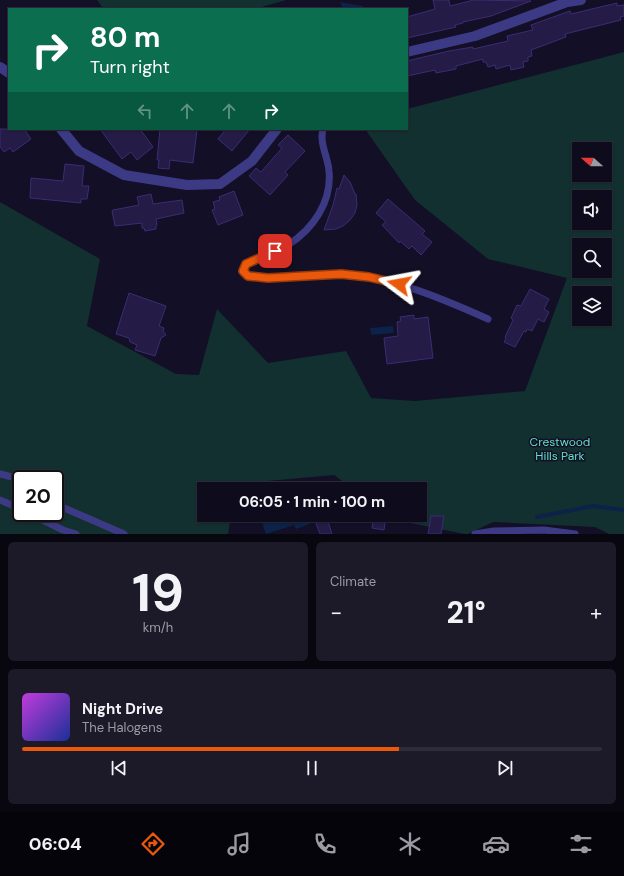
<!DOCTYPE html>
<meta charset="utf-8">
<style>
:root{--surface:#0e0b1c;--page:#1c1929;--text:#f1f3f6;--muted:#9b9ba3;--line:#2e2b3b;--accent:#ea580c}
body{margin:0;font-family:"DM Sans",sans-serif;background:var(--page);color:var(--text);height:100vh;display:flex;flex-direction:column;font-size:15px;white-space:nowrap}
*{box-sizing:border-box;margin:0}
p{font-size:13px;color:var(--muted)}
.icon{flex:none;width:22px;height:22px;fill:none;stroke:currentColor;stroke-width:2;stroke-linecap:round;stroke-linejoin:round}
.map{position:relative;height:534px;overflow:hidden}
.side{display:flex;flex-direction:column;gap:8px;padding:8px;background:#08060f;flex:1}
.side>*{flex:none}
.top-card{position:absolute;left:8px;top:8px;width:400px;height:122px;border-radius:0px;box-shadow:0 1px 3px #0004,0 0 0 1px var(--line);background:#0b6e4f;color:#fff;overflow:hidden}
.needle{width:26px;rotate:291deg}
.controls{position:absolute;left:572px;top:142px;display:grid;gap:8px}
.controls a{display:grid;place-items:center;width:40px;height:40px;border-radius:0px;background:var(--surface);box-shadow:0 1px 3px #0004,0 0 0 1px var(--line);font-size:20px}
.speed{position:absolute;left:12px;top:470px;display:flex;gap:8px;font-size:20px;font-weight:700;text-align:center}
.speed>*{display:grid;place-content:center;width:52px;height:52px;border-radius:50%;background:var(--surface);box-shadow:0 1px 3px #0004,0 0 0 1px var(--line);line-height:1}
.speed .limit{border:2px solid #111;border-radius:6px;background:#fff;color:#111}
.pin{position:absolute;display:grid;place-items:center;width:34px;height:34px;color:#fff;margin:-17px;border-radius:8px;box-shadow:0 2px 6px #0006}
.me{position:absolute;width:44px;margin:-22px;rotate:283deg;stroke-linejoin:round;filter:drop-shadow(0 0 3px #0008)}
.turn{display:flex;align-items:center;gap:14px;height:84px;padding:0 16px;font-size:18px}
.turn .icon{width:52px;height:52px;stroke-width:2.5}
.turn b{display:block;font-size:28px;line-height:34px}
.lanes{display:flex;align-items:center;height:38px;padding:0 16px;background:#0003;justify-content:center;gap:20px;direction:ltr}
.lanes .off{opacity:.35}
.big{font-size:30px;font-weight:700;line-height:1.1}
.side .card{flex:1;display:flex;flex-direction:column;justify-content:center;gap:6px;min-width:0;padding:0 14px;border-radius:6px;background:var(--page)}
.side .dial{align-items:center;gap:0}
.dial b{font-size:52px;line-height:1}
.song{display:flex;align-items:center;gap:12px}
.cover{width:48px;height:48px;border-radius:6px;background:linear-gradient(135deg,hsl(290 70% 55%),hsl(230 70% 35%))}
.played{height:4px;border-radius:2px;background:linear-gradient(90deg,var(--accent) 65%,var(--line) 65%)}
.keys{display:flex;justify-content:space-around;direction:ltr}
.heat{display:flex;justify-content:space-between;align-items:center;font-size:22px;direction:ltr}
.side .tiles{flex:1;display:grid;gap:8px;grid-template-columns:1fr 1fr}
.card:last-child{grid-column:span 2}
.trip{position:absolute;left:197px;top:482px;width:230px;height:40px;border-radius:0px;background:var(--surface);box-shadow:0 1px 3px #0004,0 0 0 1px var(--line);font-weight:700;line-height:40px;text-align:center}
.tab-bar{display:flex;height:64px;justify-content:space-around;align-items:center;background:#06040b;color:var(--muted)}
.tab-bar .icon{width:28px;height:28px}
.tab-bar .on{color:var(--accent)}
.tab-bar b{font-size:18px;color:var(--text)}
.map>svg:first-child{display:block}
.green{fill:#12302f;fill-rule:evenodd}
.water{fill:#0c2248}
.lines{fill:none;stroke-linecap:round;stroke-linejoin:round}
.stream{stroke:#0c2248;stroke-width:4}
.building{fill:#241b47;stroke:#3b2d73}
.lane{stroke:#3d3a85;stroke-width:7}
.street{stroke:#3d3a85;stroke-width:10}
.route-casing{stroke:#983908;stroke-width:10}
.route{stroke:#ea580c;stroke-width:7}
.labels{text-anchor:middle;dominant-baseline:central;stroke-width:3;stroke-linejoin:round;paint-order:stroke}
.park-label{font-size:12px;fill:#5fe0c0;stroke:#130f26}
</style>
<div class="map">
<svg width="624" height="534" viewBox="0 0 624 534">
<rect width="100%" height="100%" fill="#130f26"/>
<path class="green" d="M97,0H286L255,9H102V7Z
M624,52V534H609L595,527L493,522L468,534H464L391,519L392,515H420V489H353L334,475L233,484L234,489H204V515H231L228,534H0V202L100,259L87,326L176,374L199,375L217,309L268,363L346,351L371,398L415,401L525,391L567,278L488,259L415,200L365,129H407V109ZM579,149H605V175H579ZM579,197H605V223H579ZM579,245H605V271H579ZM579,293H605V319H579ZM21,479H55V513H21Z"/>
<path class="water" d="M340,2L363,6V9H343Z
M393,326L394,333L371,335L370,328Z
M275,515H307L310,524L296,529L294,525L266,534L261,520Z"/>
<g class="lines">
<path class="stream" d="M537,517L593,506L624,510"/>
</g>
<path class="building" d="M433,0H449L450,6L474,0L531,1L491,16L463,22V23L455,25L456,27L407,38V17L435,9Z
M617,3V6L624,5V16L620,17L621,20L565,34L566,37L531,50L532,56L528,57V61L523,62L524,67L511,70L510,65L496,69L495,65L488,67L486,62H483V59L456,66V69L436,73L435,70L407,76V61L449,51L473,47V49L508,41L507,36L533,30L531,25L556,16L570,11L571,14Z
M0,129H24L31,139L13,152L10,148L4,152L0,147Z
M100,129H140L153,147L137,160L131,152L122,159Z
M160,129H197L193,163L170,160L169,169L158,168L159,160H157Z
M226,129H250L232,151L218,139Z
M288,135L305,151L285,172L288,175L270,195L249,176L256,168L261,172L282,148L278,145Z
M65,164L84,166L82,186H89L87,199H81V203L30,198L31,178L63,181Z
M344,175L350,182L355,194H356L357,205L355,213L350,220L343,226L336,229L324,230L333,205L337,188L339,189Z
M234,191L243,215L218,225L212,210L215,209L213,202L220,200L219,197Z
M151,194L153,204L182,200L184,213L156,219L157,225L156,226V229L145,231L144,228H142V223L115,226L112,211L113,210L139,205L137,197Z
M388,199L425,231L422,234L432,242L421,255L412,246L409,249L400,241L399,243L382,225L386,222L376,213Z
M530,289L549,299L544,309L549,312L544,322L538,319L532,331L527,329L526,332L524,331L515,347L504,342L506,338L505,337L513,320L511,318L517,305L521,306Z
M129,293L166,306L159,326L164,328L163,331L166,335L161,338L155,356L135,350L137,345L130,342L129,338L116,334Z
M414,315V319L428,317L433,358L387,364L384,338L398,336L397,322L401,321L400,317Z
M313,515H326L332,534H320Z
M374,515L386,517L384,530L372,528Z
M431,516H444L441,534H428Z"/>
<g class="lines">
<path class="lane" d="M323,129C319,143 328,157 329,171C332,202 313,229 288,245C275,253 259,257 246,264L243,271L248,276C255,277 262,278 269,278C294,277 318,272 343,274C394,278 441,298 488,319
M0,474L12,477L21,482
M0,500L21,509
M55,502L62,507L124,534
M29,513L63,530L76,534
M475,534L494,531L544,530L575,534"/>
<path class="street" d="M407,52L475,36L567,2L581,0
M0,67L9,73
M61,129L79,151L124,175L187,185L220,184L252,161L277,129"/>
</g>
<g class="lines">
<defs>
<path id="route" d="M275,251L246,264L243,271L248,276L268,278L341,274L369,277L399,284"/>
</defs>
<use href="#route" class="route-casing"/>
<use href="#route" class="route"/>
</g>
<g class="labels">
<g class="park-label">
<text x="560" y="442">Crestwood<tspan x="560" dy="14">Hills Park</tspan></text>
</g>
</g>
</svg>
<div class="controls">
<a><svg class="needle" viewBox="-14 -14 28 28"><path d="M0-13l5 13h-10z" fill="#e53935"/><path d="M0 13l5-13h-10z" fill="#9b9ba3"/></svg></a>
<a><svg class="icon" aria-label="sound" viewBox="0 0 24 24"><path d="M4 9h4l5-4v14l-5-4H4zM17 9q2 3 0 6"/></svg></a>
<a><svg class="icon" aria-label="search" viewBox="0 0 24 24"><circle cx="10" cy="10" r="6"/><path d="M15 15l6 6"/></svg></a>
<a><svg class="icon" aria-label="layers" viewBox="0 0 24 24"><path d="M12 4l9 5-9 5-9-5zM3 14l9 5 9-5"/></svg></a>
</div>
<div class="speed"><div class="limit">20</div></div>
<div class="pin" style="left:275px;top:251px;background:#d93025"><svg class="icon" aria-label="arrive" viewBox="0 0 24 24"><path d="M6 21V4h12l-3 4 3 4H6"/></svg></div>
<svg class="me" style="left:399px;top:284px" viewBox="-20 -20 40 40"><path d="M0-17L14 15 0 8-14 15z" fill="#ea580c" stroke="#fff" stroke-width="4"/></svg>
<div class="trip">06:05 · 1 min · 100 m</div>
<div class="top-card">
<div class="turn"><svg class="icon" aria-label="right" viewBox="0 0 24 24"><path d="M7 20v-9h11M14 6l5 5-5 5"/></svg><div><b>80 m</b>Turn right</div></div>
<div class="lanes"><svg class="icon off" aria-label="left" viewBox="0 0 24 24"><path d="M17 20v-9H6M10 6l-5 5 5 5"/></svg><svg class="icon off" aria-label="ahead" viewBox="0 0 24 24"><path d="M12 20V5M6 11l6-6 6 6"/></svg><svg class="icon off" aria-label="ahead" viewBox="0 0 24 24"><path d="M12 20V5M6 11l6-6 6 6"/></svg><svg class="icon" aria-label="right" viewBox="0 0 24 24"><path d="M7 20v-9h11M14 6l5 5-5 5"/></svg></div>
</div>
</div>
<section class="side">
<div class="tiles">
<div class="card dial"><b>19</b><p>km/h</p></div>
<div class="card"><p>Climate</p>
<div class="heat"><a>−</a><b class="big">21°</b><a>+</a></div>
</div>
<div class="card">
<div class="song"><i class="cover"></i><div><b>Night Drive</b><p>The Halogens</p></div></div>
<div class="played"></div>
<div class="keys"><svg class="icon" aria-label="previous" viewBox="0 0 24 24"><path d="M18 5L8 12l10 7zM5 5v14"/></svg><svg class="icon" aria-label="pause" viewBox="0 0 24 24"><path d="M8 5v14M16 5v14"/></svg><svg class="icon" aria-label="next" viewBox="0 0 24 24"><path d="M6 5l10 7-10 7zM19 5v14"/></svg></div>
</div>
</div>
</section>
<nav class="tab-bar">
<b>06:04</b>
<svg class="icon on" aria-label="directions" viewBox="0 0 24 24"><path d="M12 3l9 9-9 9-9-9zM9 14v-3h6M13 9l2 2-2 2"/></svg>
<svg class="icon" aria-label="music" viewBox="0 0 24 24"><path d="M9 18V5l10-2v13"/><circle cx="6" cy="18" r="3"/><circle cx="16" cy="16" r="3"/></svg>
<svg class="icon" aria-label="phone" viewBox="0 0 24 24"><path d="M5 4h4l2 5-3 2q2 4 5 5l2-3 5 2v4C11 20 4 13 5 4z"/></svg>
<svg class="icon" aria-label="climate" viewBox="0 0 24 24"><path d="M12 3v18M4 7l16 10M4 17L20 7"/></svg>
<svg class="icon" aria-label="car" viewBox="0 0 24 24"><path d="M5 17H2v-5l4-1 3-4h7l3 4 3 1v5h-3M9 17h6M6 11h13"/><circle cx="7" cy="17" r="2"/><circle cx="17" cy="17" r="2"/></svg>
<svg class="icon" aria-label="filters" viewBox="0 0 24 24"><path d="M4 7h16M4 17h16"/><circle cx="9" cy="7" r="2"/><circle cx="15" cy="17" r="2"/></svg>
</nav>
